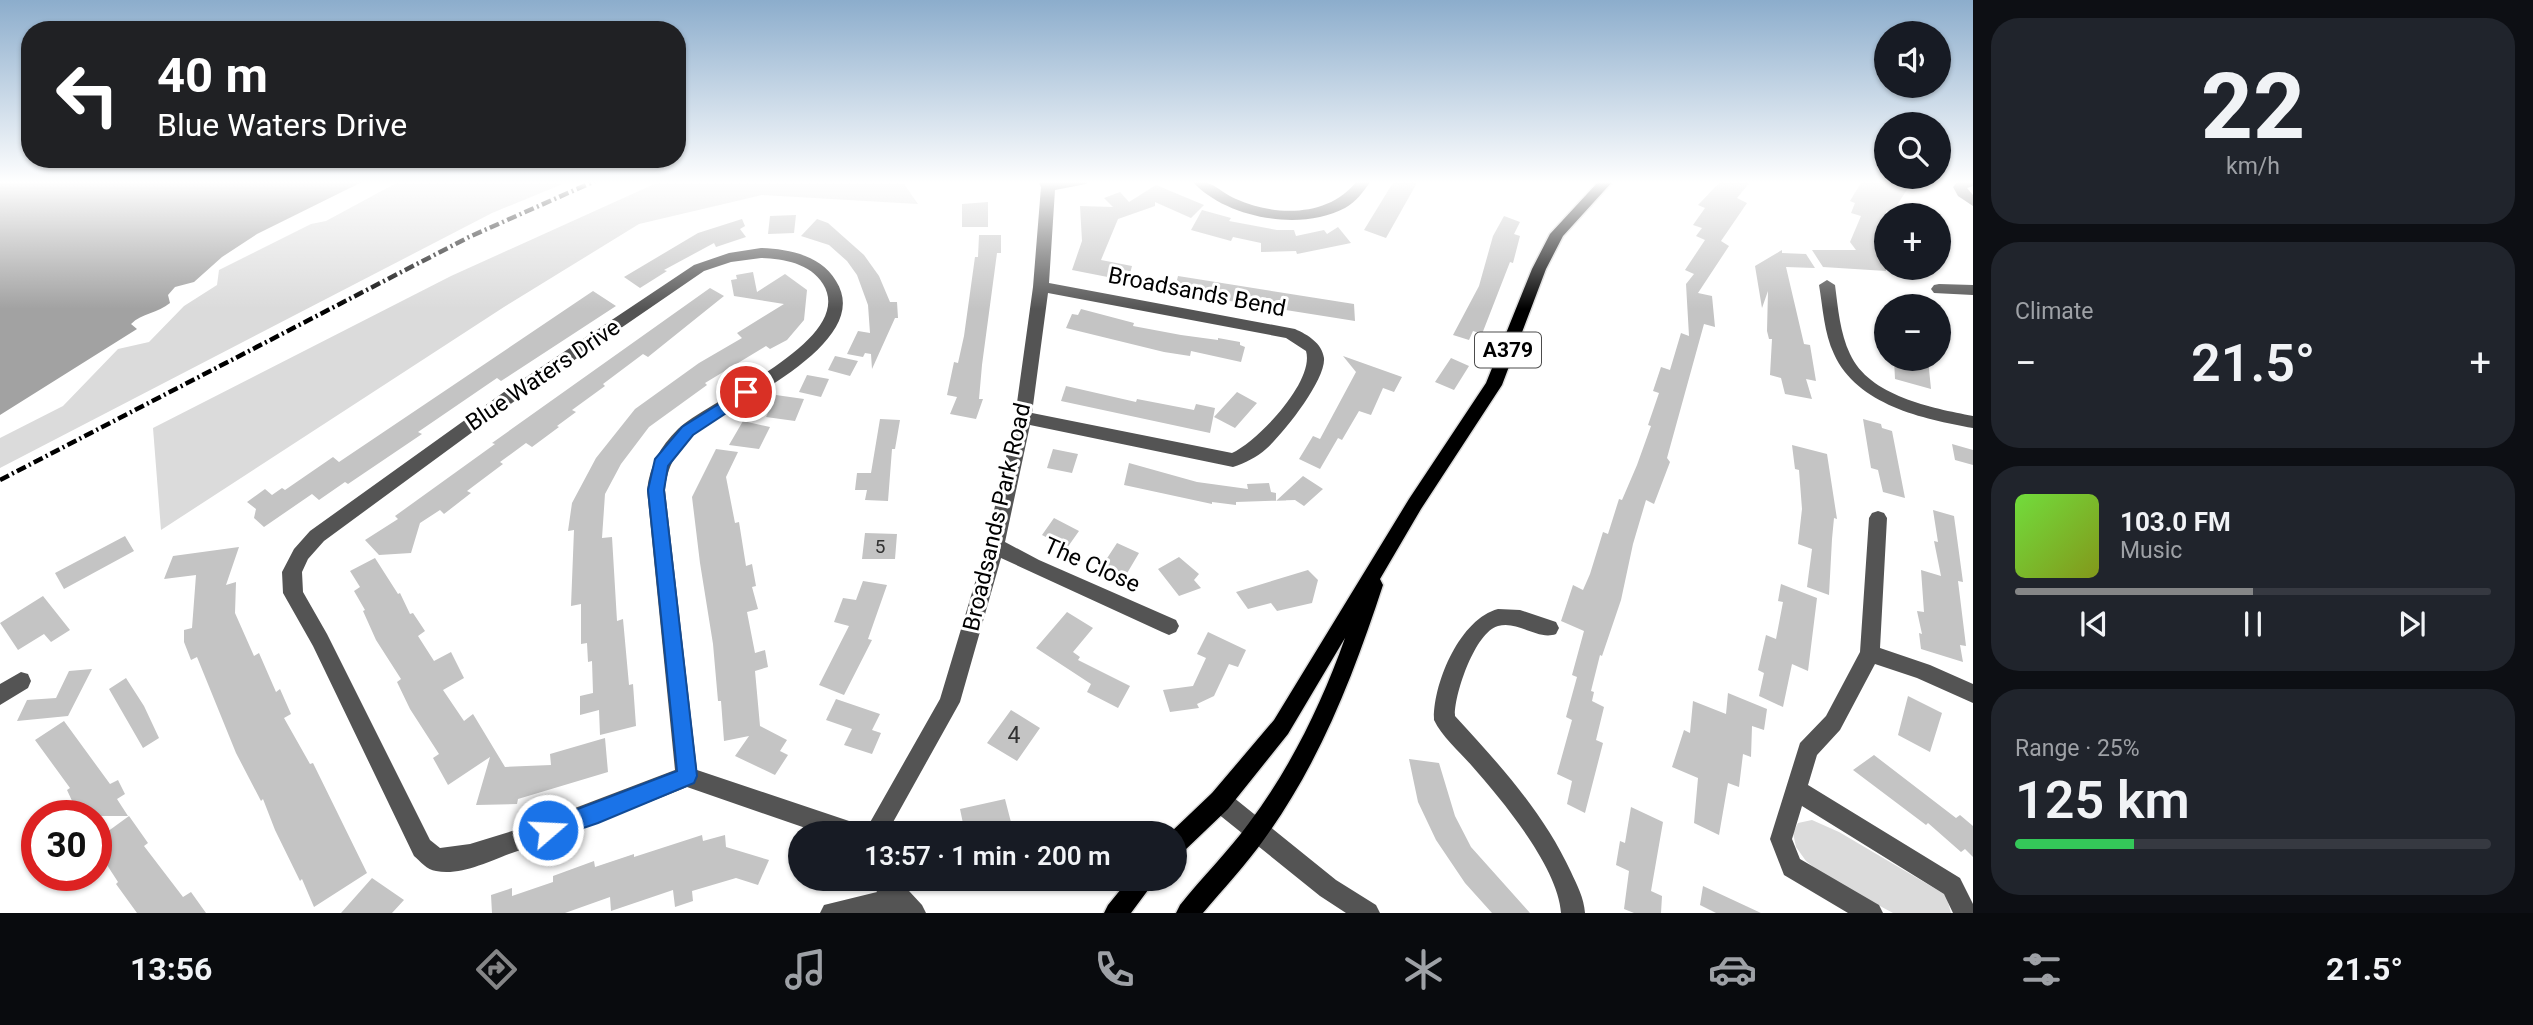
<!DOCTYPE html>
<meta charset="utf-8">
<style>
:root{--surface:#171b24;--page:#20242c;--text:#f1f3f6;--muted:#9ea1a6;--line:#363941;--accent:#858687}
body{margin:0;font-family:Roboto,sans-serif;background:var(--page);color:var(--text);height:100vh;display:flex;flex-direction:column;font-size:26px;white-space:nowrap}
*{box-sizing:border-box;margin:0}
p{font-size:23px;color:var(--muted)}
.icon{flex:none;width:38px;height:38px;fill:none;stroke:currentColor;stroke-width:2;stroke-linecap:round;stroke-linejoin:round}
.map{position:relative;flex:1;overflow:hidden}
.drawer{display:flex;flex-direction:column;gap:18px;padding:18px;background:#0d0f14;width:560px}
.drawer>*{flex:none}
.hud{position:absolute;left:21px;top:21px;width:665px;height:147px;border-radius:28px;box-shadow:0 2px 5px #0004;background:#202124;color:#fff;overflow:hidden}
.buttons{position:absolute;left:1874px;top:21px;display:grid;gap:14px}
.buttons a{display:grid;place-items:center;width:77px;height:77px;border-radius:50%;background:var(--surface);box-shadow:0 2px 5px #0004;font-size:35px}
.speed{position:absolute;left:21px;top:800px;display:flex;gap:14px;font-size:35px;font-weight:700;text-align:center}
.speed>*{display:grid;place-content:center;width:91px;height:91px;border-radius:50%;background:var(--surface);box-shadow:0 2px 5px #0004;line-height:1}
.speed .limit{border:10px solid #d22;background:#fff;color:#111}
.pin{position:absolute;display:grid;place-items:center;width:60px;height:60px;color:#fff;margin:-30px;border:4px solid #fff;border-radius:50%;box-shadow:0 2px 7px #0007}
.me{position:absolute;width:77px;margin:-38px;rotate:71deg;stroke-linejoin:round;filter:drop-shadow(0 0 5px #0008)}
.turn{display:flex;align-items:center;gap:24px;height:147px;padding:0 21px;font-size:32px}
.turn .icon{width:91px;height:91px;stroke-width:2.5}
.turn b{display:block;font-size:49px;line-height:60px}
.big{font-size:52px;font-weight:600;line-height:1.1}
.drawer .card{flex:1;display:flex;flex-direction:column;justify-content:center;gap:10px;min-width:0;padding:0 24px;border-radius:28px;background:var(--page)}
.drawer .dial{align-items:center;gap:0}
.dial b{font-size:91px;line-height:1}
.song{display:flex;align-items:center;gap:21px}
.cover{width:84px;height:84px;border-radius:10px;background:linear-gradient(135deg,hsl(100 70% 55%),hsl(70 70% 35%))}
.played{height:7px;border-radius:4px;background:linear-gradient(90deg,var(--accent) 50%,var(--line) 50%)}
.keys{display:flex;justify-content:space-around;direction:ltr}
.heat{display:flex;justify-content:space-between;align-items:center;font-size:38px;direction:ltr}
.charge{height:10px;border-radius:5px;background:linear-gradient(90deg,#34c759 25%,var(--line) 0)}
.trip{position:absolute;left:788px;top:821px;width:399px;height:70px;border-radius:35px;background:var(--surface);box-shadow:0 2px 5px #0004;font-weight:600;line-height:70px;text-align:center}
.dock{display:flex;height:112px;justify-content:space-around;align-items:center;background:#090b0e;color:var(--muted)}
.dock .icon{width:49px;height:49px}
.dock .current{color:var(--accent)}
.dock b{font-size:32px;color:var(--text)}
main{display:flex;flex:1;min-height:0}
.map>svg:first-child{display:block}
.green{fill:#dbdbdb}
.water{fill:#a2a2a2}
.building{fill:#c4c4c4}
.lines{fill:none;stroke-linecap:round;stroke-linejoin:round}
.major-casing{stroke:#dbdbdb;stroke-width:3}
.minor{fill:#545454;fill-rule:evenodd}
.major{fill:#000;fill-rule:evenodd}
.rail{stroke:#000;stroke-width:4.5;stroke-dasharray:10 3.5 2 3.5;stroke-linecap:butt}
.route{fill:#1a73e8;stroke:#114b97;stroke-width:2}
.labels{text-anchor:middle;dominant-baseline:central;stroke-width:6;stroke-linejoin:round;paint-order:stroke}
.number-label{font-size:19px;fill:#313131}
.shield{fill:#fff;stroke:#4c4c4c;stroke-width:2}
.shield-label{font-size:21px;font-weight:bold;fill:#000}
.street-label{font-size:23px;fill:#000;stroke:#fff}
.near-number-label{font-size:23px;fill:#313131}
</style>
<main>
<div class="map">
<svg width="1973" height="913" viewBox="0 0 1973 913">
<rect width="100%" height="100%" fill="#fff"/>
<path class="green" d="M400,181H570L492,213L0,468V438L63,406L118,349L149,342L184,306L217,285L219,270L311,224L326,221Z
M661,181H902L918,204L762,195L639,224L504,307L161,530L153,428L451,276Z
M1812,820L1839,832L1946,895L1951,913H1893L1826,877L1806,861L1796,847L1793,833L1798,823Z"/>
<path class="water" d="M0,181H364L257,234L222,257L194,282L175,287L168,295L170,303C158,313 142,313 131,324L137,329L0,415Z"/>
<path class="building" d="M1394,181H1418L1386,238L1364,230Z
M1721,181H1751L1737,198L1747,203L1721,241L1729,246L1698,293L1712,296L1715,327L1704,324L1667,458L1670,462L1654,504L1646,500L1633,544L1621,600L1602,656L1600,655L1591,691L1594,692L1592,701L1604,707L1596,740L1603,743L1585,813L1567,804L1572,781L1557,774L1572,720L1566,717L1577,677L1572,675L1584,631L1561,621L1573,585L1583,590L1590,574L1603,532L1608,534L1619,499L1622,500L1637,465L1651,426L1648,425L1659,393L1653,391L1661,367L1670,370L1681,333L1689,336L1686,284L1694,274L1685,270L1705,240L1696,236L1702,228L1693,225L1705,208L1698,205Z
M1862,181H1889L1908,188L1892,213L1886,211V271L1823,267L1812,250H1856L1850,242L1861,216L1851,213L1855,203L1850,201Z
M1156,185L1204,205L1191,218L1155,202V206L1118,219L1101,260L1132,266L1128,281L1072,270L1082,241L1080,206L1113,207L1104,198L1120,192L1129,202Z
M988,202V227H962V204Z
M1202,210L1231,218L1229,221L1277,230H1294L1296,236L1324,230L1327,234L1338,227L1351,243L1297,254L1296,251L1261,252V243L1233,237L1231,241L1191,230Z
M796,215L794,233L768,234L770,216Z
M1504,216L1520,222L1514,234L1520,236L1513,263L1510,262L1482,334L1473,331L1469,340L1453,335L1479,286L1493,236Z
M742,219L745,226L740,229L746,237L716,247L714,243L664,270L667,271L640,288L624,277L698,233Z
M817,219L828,223L864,255L879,276L890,302H897L898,318H895L872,369L871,354L865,353L863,357L847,354L858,331L870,333L868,305L857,275L847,261L829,245L801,236Z
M979,235H1001V253H997L982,365L979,399H983L976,419L950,414L957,397L947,395L954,362L958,363L964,336L975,257H978Z
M1782,250V253L1806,254L1815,268L1786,267L1804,344L1810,345L1816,381L1806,379L1812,399L1785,394L1781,378L1770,375L1772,339H1769L1767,331L1768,291L1762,308L1755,266Z
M753,272L757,292L785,274L807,290L804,320L787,340L770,349L766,346L705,383L707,385L649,427L621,464L605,494L602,538L612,537L617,621L623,619L629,685L633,684L636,726L600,735L599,710L580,715V696L593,693L592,661L588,662L587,643L581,644V604L571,606L574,530L568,531L572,503L596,458L635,409L699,363L742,338L737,333L784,304L734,296L731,280L737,279L736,275Z
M1178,276L1354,304L1355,321L1174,292Z
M710,288L724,296L648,357L643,354L603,384L605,386L572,410L576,412L557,426L559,427L532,447L526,443L500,462L503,464L467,491L471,493L444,514L440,510L420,523L411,553L379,555L365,540L398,519L395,516L495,444L492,443Z
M593,291L616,306L501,381L497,378L418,432L422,434L348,484L345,482L319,500L312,494L264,527L254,518L256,509L247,502L265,489L272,495L282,488L285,490L333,457L339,462Z
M1081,309L1134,323L1133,326L1181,335L1218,340V338L1240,342V345L1245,347L1241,362L1191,351L1190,356L1164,352L1066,328L1072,314L1078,315Z
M835,356L858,361L850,376L828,370Z
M1343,356L1402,377L1394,392L1383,388L1371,415L1359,411L1342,440L1338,438L1320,469L1299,459L1313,436L1320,439L1356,372Z
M1451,358L1469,366L1454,390L1435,382Z
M1894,359H1928L1931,389L1895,379Z
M807,375L829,379L821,397L799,392Z
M1066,386L1136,402L1137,399L1194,410L1196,404L1215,408L1210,433L1061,401Z
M1237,392L1257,403L1235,428L1214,417Z
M776,395L804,399L795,421L766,417Z
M880,419L900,420L895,449H892L888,501L865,500L867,490H855L857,473H871Z
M1863,419L1881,424L1882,428L1892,431L1905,498L1883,492L1878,470L1871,468Z
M743,421L770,427L759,449L729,445Z
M1952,444L1973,450V465L1955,460Z
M1792,445L1827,454L1837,519L1834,518L1832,539L1829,595L1807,587L1812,549L1798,544L1802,509L1799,470L1795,469Z
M716,449L738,452L726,477L735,523L739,522L746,566L752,564L756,586L752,587L758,609L747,612L755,653L765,650L768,667L755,671L760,726L787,740L780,751L788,755L775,775L735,756L749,736L724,741L721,701H718L713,644L700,563L692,497Z
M1053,449L1078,454L1072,473L1047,468Z
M1129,463L1197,482L1248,489L1247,484L1269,483L1271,492L1276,493V501L1303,476L1323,489L1304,506L1295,500L1236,502V505L1212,502V504L1124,485Z
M1933,510L1954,516L1963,582L1958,581L1966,646L1960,645L1963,662L1921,649L1919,633L1922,634L1917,611L1924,612L1921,570L1941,576L1934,541L1938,542Z
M1054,518L1079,531L1067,548L1042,535Z
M865,533L897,534L895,559H862Z
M125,536L134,551L64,589L55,573Z
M1117,543L1139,553L1126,575L1118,572L1116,576L1100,569Z
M239,547L226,585L236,582L235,613L254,656L259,653L276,692L280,689L291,714L284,718L310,764L313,763L367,873L314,907L302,879L300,881L275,830L263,799L261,801L236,753L197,657L191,660L184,642V630L192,628L196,575L164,579L173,556Z
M1179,557L1199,574L1194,580L1201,588L1179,596L1158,569Z
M375,558L398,594L400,593L410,614L413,613L425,631L418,636L434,661L451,652L464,678L443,690L464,721L473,714L505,767L551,765L550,754L605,738L608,772L518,799L517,804L476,805L490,757L448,785L433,758L439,754L410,709L397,682L401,679L376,640L363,611L365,610L354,591L360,587L350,571Z
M1308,570L1318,580L1312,603L1277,611L1271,603L1248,609L1236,592Z
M863,581L887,585L868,639L872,640L844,695L819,685L849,626L834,622L843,598L856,600Z
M1781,584L1817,598L1808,671L1792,664L1783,707L1759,696L1764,673L1758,670L1766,635L1776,639L1783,602L1778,601Z
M43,596L70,630L51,642L44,634L18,650L0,623Z
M1067,612L1093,628L1073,652L1080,657L1078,660L1130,686L1118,708L1087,692L1091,684L1036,648Z
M1208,632L1246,650L1238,667L1229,664L1214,696L1197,704L1199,708L1170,712L1163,690L1193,686L1206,658L1197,654Z
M92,669L68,716L17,721L27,700L56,698L69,671Z
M126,678L144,706L159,738L143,748L109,689Z
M1728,693L1767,709L1764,730L1752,726L1751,757L1743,754L1739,787L1728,783L1719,835L1694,823L1698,778L1672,767L1684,730L1690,733L1693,701L1726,714Z
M1908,696L1942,713L1930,752L1898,735Z
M836,699L880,714L872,730L881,733L872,754L844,745L852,729L826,720Z
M1011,710L1040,728L1017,761L987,743Z
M64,721L110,784L118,780L125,794L117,799L128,816H79L67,790L70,788L35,740Z
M1874,755L1956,818L1960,815L1973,826V857L1965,849L1961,852L1928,823L1926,825L1853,770Z
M1409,759L1439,763L1455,816L1471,847L1530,913H1492L1465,883L1436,840L1418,802Z
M1005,799L1013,830L965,833L960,809Z
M1631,807L1663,822L1651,891L1662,896L1661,913H1634L1624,909L1629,871L1616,865L1620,841L1625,843Z
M129,816L148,843L144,846L183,897L191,892L206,913H137L116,884L118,882L96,848V840Z
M702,835L703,841L725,835L726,847L769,860L758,885L736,878L692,891L693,901L675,907L673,890L611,911L610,897L565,913H492L491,895L512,888V896L553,882V876L594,861L595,867L634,854V857Z
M372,878L404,900L392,913H341Z
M1703,886L1761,913H1716L1700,905Z"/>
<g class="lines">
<defs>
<path id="major" d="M1599,181H1613L1563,236L1546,269L1502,385L1421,509L1380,579L1383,585C1354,674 1320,762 1265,838C1246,865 1224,888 1203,913H1176L1180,905C1202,877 1228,852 1249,823C1291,767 1322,703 1345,638L1288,734L1228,809L1182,853L1174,856V833H1170L1212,793L1274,720L1409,499L1486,383L1532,269L1550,234Z
M1130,878H1157L1131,913H1104L1108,905Z"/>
</defs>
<use href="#major" class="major-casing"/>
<path class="minor" d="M1038,181H1088L1086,184L1055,190L1049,283L1295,329C1308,335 1322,343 1324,358C1326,380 1283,434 1266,449C1257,457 1245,463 1233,467L1030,425L1005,542L1039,560L1176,620L1179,626L1176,632L1169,635L1162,632L1001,558L960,702L887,833H864L940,699L986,546L1015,417L1033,287L1041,187ZM1048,293L1286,338L1306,351C1315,381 1258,441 1232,453L1032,413Z
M1192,181C1214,180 1218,191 1236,199C1276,217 1329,217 1357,181H1371C1363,192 1356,202 1345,208C1300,232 1225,218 1192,181Z
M1958,181H1973V186L1967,188L1973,195V206L1958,196L1953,187Z
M761,248C788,249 821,255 836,281C876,344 730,404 694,435C676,451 667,467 665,490L697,770L852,822L860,825L863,833H820L687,787C628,811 569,834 509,854C488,862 459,876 436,871C427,870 420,861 414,856L313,646L283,593L282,572L294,549L310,531L504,392L694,265L729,253ZM761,258C783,259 810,263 823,284C858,340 708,400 678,429C660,447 650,465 647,490L675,770L525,827L470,844L440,848L430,840L327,634L303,592L302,572L308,559L324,541L516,400L704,271L731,262Z
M1827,280L1835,285C1838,308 1840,333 1850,354C1869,396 1932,408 1973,416V428C1923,419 1857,405 1834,354C1824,333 1823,308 1819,285Z
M1939,284L1973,285V295L1934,293L1931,289L1934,285Z
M1878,511L1884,513L1887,518L1880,648L1930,665L1973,684V703L1917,678L1875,664L1840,730L1817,755L1808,785L1960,878L1973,904V913H1953L1944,894L1802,806L1792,839L1800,859L1879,905L1883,913H1848L1784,875L1770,839L1800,743L1826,716L1860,652L1869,518L1872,513Z
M1498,609L1520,610L1556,622L1559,628L1556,634C1538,641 1518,620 1498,626C1475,632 1454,695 1455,716C1500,765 1543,812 1571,872C1577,885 1584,898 1585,913H1561C1558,867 1502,800 1472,766C1460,752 1442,737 1434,720C1433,683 1460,619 1498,609Z
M21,672L28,674L31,681L28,688L0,705V684Z
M1220,790L1228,793L1336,880L1376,905L1380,913H1346L1320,896L1212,809L1209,801L1212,793Z
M869,878H897L922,905L926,913H820L824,905L877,892Z"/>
<use href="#major" class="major"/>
<path class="rail" d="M0,480L469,237L595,181"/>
</g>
<linearGradient id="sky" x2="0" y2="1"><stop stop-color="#8cadcc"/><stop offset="0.59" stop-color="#fff"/><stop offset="1" stop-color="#fff" stop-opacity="0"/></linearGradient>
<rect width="1973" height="309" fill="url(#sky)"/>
<path class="route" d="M746,387L754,392L752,396L693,435L668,466L664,490L697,776L694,783L598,823L548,840L541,837L538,830L541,823L677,771L648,490L655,459L682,427Z"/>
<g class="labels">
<g class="number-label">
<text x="880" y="546">5</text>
</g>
<rect class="shield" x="1475" y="332.5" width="66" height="35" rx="5"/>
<g class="shield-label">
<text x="1508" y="350">A379</text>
</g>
<g class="street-label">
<text transform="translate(1197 292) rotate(11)">Broadsands Bend</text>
<text transform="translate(543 375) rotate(-34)">Blue Waters Drive</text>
<text transform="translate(997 517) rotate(-77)">Broadsands Park Road</text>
<text transform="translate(1092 565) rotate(24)">The Close</text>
</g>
<g class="near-number-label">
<text x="1014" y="735">4</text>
</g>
</g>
</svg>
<div class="buttons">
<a><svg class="icon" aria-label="sound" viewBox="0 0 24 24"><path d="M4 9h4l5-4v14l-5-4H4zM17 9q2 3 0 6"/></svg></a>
<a><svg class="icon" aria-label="search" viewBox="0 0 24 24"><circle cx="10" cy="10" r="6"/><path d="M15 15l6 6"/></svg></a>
<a>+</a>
<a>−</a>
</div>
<div class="speed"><div class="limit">30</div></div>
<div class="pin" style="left:746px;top:392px;background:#d93025"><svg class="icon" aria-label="arrive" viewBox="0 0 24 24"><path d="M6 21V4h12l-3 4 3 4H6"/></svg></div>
<svg class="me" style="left:548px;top:830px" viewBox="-20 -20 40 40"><circle r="17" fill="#1a73e8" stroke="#fff" stroke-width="3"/><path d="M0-11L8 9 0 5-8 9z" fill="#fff"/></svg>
<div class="trip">13:57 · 1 min · 200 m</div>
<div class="hud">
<div class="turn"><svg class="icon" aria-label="left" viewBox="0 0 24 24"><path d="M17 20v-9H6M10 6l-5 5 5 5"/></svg><div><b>40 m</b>Blue Waters Drive</div></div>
</div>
</div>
<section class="drawer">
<div class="card dial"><b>22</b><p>km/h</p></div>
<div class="card"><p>Climate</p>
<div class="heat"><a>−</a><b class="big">21.5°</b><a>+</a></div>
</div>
<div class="card">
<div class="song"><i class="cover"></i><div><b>103.0 FM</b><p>Music</p></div></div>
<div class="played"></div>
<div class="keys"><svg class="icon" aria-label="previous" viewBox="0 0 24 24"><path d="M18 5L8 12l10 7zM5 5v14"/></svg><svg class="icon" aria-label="pause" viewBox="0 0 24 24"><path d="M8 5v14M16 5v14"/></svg><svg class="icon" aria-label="next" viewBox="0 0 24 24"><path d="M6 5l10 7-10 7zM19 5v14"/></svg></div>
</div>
<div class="card"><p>Range · 25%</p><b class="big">125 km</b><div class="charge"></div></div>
</section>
</main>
<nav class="dock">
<b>13:56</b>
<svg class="icon current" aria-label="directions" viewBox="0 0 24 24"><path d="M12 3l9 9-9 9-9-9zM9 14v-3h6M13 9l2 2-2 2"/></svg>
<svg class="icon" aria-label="music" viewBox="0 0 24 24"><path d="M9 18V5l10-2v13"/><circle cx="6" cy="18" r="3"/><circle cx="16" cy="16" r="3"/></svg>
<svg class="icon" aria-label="phone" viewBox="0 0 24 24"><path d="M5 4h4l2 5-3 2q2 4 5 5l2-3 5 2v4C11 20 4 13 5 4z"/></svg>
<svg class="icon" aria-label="climate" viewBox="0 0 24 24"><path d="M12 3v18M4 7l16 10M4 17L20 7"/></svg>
<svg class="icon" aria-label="car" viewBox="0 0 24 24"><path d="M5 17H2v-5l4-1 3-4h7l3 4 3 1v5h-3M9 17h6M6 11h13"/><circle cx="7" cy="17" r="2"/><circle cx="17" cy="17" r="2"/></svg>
<svg class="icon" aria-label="filters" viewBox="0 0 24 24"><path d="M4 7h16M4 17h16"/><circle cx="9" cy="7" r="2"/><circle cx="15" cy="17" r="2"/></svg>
<b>21.5°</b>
</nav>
